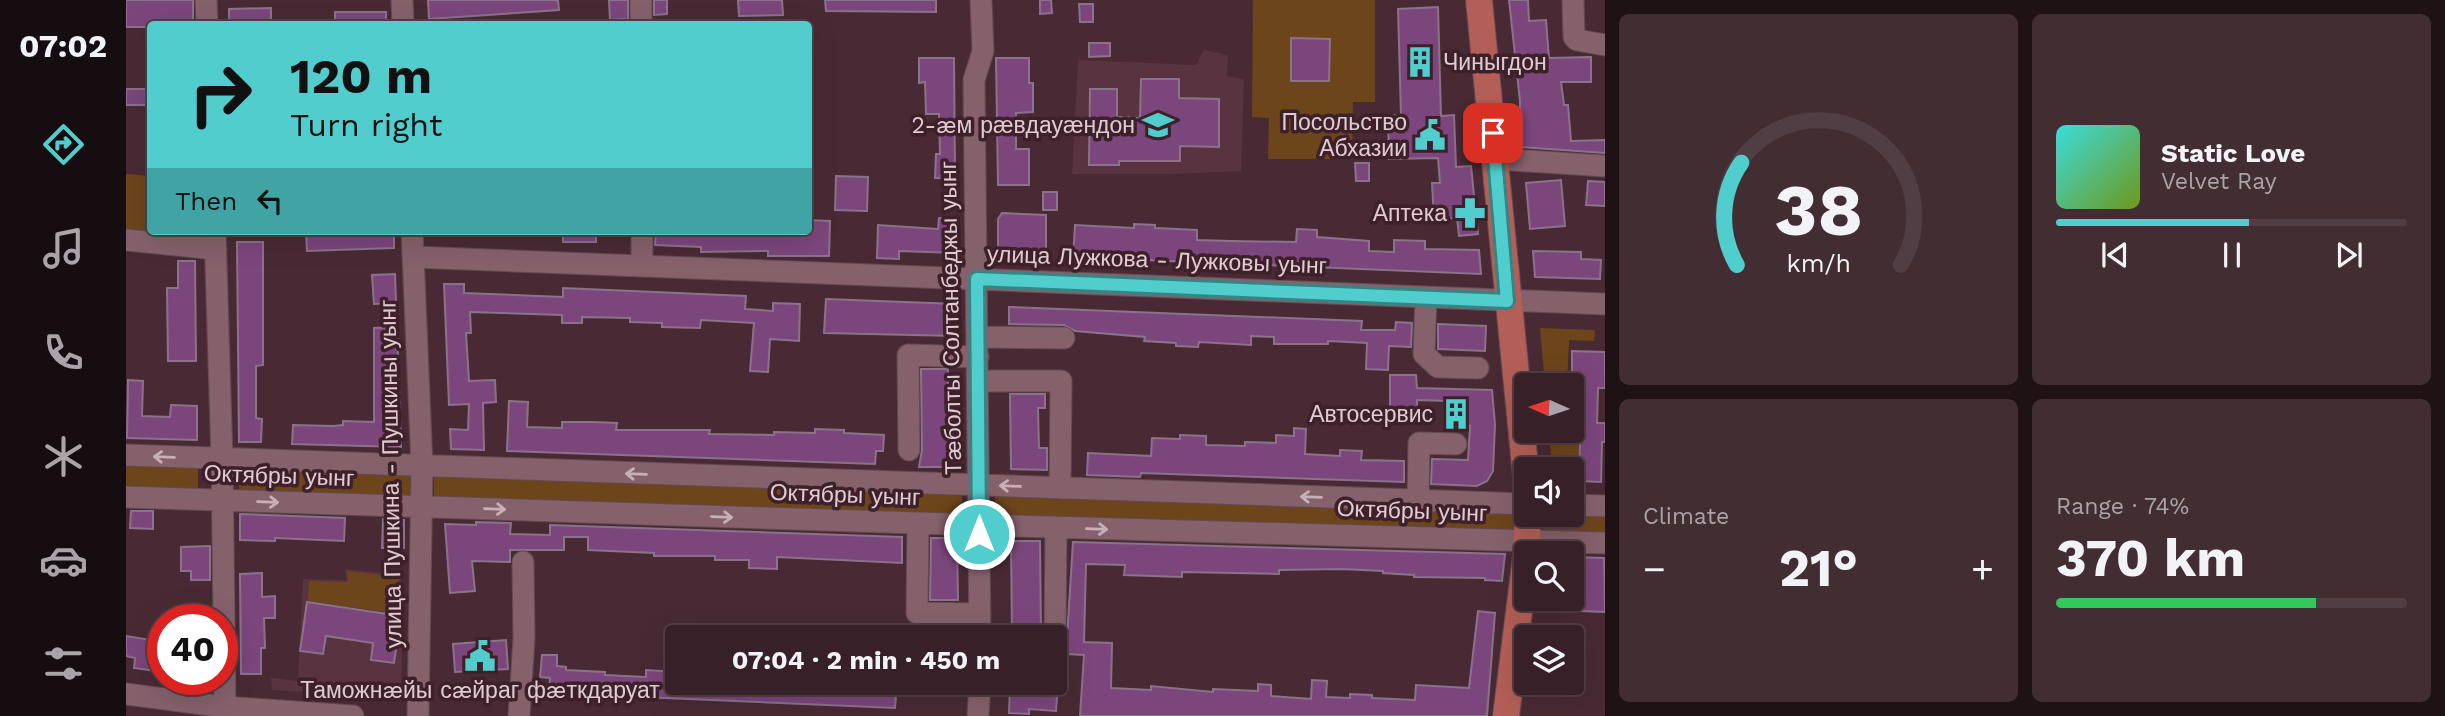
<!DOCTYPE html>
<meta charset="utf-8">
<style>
:root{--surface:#372027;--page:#422d33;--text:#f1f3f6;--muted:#aaa3a7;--line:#513e44;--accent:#52cdcd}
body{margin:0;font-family:"Work Sans",sans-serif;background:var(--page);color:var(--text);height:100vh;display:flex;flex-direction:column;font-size:26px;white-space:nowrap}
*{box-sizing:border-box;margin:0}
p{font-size:23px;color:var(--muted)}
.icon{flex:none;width:38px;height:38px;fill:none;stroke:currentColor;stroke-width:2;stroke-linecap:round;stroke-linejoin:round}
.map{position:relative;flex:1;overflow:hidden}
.details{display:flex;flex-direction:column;gap:14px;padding:14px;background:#1e1215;width:840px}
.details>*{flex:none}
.guide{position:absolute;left:21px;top:21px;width:665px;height:214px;border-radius:7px;box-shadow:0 7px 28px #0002,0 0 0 2px var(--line);background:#52cdcd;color:#111;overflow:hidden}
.needle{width:46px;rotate:273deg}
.controls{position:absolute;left:1388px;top:373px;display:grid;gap:14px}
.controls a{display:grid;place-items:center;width:70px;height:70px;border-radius:7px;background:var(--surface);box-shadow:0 7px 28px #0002,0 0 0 2px var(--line);font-size:35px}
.speed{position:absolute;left:21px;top:604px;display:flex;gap:14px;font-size:35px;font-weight:700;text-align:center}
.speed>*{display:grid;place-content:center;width:91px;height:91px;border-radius:50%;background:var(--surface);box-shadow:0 7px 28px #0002,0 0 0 2px var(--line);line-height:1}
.speed .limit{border:10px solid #d22;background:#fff;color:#111}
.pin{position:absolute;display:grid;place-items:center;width:60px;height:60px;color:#fff;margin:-30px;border-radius:14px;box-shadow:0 4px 10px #0006}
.me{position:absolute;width:77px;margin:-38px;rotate:0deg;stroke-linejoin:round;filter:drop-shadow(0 0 5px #0008)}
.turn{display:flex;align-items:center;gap:24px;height:147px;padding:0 28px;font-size:32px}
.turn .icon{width:91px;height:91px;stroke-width:2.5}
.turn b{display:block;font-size:49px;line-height:60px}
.then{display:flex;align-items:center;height:66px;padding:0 28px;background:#0003;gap:14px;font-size:26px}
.big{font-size:52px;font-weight:700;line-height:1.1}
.details .widget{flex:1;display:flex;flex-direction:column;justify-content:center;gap:10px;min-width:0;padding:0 24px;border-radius:10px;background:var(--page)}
.details .dial{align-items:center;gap:0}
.dial svg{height:182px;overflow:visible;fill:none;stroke:var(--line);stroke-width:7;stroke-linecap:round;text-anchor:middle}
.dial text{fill:var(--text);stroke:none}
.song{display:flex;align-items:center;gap:21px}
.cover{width:84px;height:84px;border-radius:10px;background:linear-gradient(135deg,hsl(180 70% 55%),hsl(80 70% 35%))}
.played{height:7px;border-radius:4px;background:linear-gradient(90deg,var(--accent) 55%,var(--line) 55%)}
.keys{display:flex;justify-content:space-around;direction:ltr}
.heat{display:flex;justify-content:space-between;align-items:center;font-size:38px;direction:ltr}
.charge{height:10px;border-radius:5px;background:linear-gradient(90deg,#34c759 74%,var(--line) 0)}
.details .tiles{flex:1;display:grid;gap:14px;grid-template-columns:repeat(2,1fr)}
.trip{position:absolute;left:539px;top:625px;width:402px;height:70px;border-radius:7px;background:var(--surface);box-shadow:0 7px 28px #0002,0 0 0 2px var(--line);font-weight:700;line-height:70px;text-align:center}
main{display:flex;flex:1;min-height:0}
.tab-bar{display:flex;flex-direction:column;width:126px;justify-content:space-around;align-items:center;background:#160d10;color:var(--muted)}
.tab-bar .icon{width:49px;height:49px}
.tab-bar .on{color:var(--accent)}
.tab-bar b{font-size:32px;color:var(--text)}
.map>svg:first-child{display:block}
.built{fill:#593340}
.green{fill:#6d451b}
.building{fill:#7b467c;stroke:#8b728b;stroke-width:2}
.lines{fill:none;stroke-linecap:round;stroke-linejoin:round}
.minor-casing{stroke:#634a52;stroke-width:23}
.major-casing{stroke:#634a52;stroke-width:28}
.minor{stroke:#85616c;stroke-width:21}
.major{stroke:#b35f57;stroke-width:26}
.oneway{stroke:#c9b0b8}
.route-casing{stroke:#358585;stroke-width:18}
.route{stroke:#52cdcd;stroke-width:12}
.labels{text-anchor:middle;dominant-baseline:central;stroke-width:7;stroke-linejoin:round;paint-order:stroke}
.poi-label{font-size:23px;fill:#e0cbd1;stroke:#3e202a;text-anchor:end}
.street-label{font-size:23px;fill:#e0cbd1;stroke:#3e202a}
</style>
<main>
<nav class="tab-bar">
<b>07:02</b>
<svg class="icon on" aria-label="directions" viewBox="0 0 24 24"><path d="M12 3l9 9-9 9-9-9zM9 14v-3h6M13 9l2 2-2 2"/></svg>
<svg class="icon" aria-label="music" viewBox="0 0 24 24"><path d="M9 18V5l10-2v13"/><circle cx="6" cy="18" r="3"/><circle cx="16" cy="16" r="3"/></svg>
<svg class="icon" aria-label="phone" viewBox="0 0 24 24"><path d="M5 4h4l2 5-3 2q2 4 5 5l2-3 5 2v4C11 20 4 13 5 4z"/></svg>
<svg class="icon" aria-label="climate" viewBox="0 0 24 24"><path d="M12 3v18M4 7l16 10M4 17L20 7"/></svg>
<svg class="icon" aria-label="car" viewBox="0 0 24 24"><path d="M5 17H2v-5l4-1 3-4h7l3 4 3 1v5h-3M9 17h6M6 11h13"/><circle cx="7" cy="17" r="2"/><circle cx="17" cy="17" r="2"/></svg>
<svg class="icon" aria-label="filters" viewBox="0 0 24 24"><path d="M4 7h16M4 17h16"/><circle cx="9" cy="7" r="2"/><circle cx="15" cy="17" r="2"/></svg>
</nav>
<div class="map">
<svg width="1479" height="716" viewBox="0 0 1479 716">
<rect width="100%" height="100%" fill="#492a34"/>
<path class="built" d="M1078,50L1102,55L1101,76L1118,79L1115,171L1046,174H946L952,60L1070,65Z
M219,569L275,575L276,660L275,688L270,697L146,690L145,678L172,681L177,579L220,580Z"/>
<path class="green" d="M1127,0H1249V102H1227L1226,159H1142L1143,118L1126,117Z
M0,174L24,176V231H71L72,241L0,234Z
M1414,328L1469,330L1468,341L1443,340L1441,385H1419Z
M1424,442L1453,443L1452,488H1446V469H1426Z
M0,460L72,464V492L0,491Z
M113,467L287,475V496L113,492Z
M317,474L836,494V516L308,498V477Z
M874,492L1388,512L1387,532L870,516L869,496Z
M1479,512V538L1417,534L1418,515Z
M221,571L273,577L274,614L182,601L183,581L222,582Z"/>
<path class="building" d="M0,0H67V24H24V27H0Z
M302,0H432L433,10L303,19Z
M483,0H502V19L484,20Z
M528,0H541V14L528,15Z
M612,0H656L657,15L613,16Z
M699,0H810V12L700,11Z
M914,0H925L926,13L914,14Z
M1383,0H1402L1403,21L1420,20L1423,58L1465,57V82H1435L1438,105H1442L1445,141L1479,140V153L1393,147L1394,101Z
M953,4H967V22H954Z
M1312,7L1315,116L1328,115L1330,167L1345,166L1352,234L1333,236L1331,218L1308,219L1306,183H1314L1312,158L1263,159L1262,116L1275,115L1272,9Z
M145,8V24H103V9Z
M209,12H260V24H209Z
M1165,38L1204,39L1203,81H1165Z
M963,43H984V56L963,57Z
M793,58H828L829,178H809L810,154H814L813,114H800L799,82L793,83Z
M870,58H903V83H907V112L890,113V149H903V185H872Z
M1015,79H1053V98L1093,99V147L1054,146V161H993V165H963L964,89H991V117L1014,118Z
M0,89H24V105H0Z
M1229,163H1243V181H1230Z
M710,176L742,177L741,211L709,210Z
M1435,180L1439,226L1404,229L1400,183Z
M1462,181L1479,182V206L1460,205Z
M917,192H931V210H917Z
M876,213L920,215V255L914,261L875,259L872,255V219Z
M813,218L829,219V253L773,251V259L751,258L752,225L812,229Z
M682,220L704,221L703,256H642V251L575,252V247L529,245L530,231H682Z
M1008,224L1029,225V228L1071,230V240L1105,241L1170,242L1171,229L1191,230V237L1243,241V251L1268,252V240L1299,241V249L1353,250L1355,274L947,257L949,225L1008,228Z
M180,231H268V248L181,251Z
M437,231H470V242H437Z
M111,242H137V365L130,366V418L136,419L135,442H113Z
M1407,251L1455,252V259L1475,260L1474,279L1409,277Z
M52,261H69L70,361H42L41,288H52Z
M269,274L270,303L248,304L246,275Z
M318,284H338V293L437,297V288L620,296L619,309L647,311V303L674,304L673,341L644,339L642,372L624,371L628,323L575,320L574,328L536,327V323L504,322V318L456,317V323H436V315L344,312L345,333H340L343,381L369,380L370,402L357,403L358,450L325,449L324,429L342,430L343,404L323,405Z
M700,299L830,304V336L698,333Z
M883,307L1236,321L1235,330H1269L1270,322L1286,323L1285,347L1263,346L1262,370L1240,369L1241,343L1202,341V344H1148V337L1125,336V345L1073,342L1072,347L1050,346V343L1018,341L1019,337L949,331L938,325L883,324Z
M1312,324L1360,326L1359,351L1312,349Z
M271,327L275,447L166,444L167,425L208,426L217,425V421L248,422V328Z
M1446,351L1479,352V388H1472L1471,423H1479V442H1476L1475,482L1453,481L1454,442L1447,441L1448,415H1446Z
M795,369H822V467H793L796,450Z
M1264,375H1290L1291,388L1366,390L1369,424L1367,471L1361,481L1351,486L1305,484L1306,459L1342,460L1344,426L1320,424L1322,401L1291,400V413H1264Z
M2,380L17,381L16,416L44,417L45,405L71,406V440L1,438Z
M884,394H919V408H912L913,448H921V470L885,469Z
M383,401L402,402L401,427L436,428V422H467L491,423L490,430H584L583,434L648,435V432L689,433V429L718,430V433L758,435L757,451H750L749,464L381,451Z
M1168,428L1180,429L1179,454L1214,456V450L1236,451L1235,460L1278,461V482L1015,473L1014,477L961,475L962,453L1025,456L1026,438L1054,439V435L1080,436V445L1119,446V442L1150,443V435L1168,436Z
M5,511H27V529L4,528Z
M114,514L219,518L218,541L149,538V541L114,540Z
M257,519L278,520V548H256Z
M350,522L385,523L384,534L424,535V525L776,537V563L651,557V569L623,568V560H589V556H528V553L462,550V537H438V550H384V562L346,561L349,591L324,593L319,524L350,525Z
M805,538H831L832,600H804Z
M885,541H914L915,635H886Z
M947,542L1379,554L1376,581L1359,580V578L1288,577V575L1257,573V571L1215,569L1153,570V574L1056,572V577L998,575L999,565L960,564L958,642L986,643L985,688L1025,690V686L1087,692V689L1132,691V684L1145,685V696L1185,699L1186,680L1201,681L1200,697L1224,698V694L1246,695V698L1289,700L1290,685L1343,688L1352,611L1369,613L1361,716H954L958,655L940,654Z
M84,546V580H65V571H55V547Z
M1446,557L1478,558L1479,612L1456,611L1457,586H1446Z
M136,573V597L149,596V618H138L139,648H135V674H115L114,574Z
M181,602L275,616L268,663L245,660L247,643L200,636L197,654L174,651Z
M0,636L37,642V672L8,668L9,658L0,656Z
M380,640L382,669L329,672L327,644Z
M416,655H431V666L440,667V670L479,672V675L520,677V670L551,672V682H771L769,708L423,693L424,678L414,677Z
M911,683L932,684L930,711L903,709V714L883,713L884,684L911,685Z"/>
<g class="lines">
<defs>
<path id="minor" d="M80,0L81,24
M276,0L277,24
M515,0V24
M1447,0L1448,37L1451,40L1479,45
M1370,159L1479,166
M89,231L96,459L99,707
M286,231L296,466L292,716
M516,231V266
M0,240L90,249
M287,257L1479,304
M1300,297L1298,354L1312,367L1352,368
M851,337L938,338
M852,381H935L934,488
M783,450L782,355L852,357
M0,455L1400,504
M0,497L853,525L1479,543
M1292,500L1293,443L1330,444
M1446,505L1479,506
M792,523L791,613L854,614
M854,637L848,80L857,51L855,0
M929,637L930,528
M0,694L99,707L227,716
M393,716L398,638L397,562
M852,716L854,682"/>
<path id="major" d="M1353,0C1370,158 1384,317 1400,476
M1400,553L1402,514
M1380,716L1400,556"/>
</defs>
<use href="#minor" class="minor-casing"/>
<use href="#major" class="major-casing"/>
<use href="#minor" class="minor"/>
<use href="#major" class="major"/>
</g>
<defs><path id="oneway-shaft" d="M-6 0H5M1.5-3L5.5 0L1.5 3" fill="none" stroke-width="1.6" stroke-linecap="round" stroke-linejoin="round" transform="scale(1.75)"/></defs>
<g class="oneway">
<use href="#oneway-shaft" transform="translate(38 457) rotate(-178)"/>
<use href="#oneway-shaft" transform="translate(510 474) rotate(-178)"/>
<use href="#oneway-shaft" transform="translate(884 486) rotate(-178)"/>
<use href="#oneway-shaft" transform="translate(1185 497) rotate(-178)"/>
<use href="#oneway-shaft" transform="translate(142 502) rotate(2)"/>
<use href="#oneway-shaft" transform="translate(369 509) rotate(2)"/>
<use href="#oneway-shaft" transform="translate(596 517) rotate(2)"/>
<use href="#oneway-shaft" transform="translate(971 529) rotate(2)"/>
</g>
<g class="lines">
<defs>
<path id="route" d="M853,534L851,279L1381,301L1367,133"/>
</defs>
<use href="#route" class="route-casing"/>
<use href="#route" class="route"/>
</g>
<defs>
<symbol id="building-bare" viewBox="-9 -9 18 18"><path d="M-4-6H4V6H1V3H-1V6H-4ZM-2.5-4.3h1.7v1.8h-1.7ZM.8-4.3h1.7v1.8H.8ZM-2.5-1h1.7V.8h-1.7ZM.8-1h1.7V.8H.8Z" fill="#52cdcd" stroke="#3e202a" stroke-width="2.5" paint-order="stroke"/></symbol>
<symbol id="school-bare" viewBox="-9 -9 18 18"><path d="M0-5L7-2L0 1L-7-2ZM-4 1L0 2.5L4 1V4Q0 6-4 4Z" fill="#52cdcd" stroke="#3e202a" stroke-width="2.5" paint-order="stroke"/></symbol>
<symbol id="civic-bare" viewBox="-9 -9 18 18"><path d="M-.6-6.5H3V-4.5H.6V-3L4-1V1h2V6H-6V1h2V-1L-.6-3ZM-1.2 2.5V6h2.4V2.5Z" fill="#52cdcd" stroke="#3e202a" stroke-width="2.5" paint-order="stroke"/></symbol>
<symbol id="pharmacy-bare" viewBox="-9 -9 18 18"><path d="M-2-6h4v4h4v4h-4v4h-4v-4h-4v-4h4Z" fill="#52cdcd" stroke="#3e202a" stroke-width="2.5" paint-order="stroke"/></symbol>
</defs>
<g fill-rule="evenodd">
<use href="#building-bare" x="1272" y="40" width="44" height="44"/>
<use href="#school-bare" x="1010" y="103" width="44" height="44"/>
<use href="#civic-bare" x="1282" y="113" width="44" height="44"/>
<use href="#pharmacy-bare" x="1322" y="191" width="44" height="44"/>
<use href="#building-bare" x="1308" y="392" width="44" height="44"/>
<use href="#civic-bare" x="332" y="634" width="44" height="44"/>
</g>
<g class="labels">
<g class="poi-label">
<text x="1317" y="62" text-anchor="start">Чиныгдон</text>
<text x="1281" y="122">Посольство<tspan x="1281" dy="26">Абхазии</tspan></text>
<text x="1009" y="125">2-æм рӕвдауӕндон</text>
<text x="1321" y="213">Аптека</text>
<text x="1307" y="414">Автосервис</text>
<text x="354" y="690" text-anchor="middle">Таможнæйы сæйраг фæткдаруат</text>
</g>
<g class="street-label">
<text transform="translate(1031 260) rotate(2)">улица Лужкова - Лужковы уынг</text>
<text transform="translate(825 318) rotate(-91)">Тæболты Солтанбеджы уынг</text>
<text transform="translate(265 474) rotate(-91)">улица Пушкина - Пушкины уынг</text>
<text transform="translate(153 476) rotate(2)">Октябры уынг</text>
<text transform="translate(719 495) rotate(2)">Октябры уынг</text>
<text transform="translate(1286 511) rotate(2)">Октябры уынг</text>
</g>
</g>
</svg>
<div class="controls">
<a><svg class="needle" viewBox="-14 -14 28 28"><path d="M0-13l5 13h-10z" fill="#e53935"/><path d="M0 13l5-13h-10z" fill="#aaa3a7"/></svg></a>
<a><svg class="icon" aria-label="sound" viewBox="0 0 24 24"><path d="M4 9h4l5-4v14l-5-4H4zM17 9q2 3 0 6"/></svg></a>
<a><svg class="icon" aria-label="search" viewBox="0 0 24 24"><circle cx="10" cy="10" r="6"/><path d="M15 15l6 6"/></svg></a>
<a><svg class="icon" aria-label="layers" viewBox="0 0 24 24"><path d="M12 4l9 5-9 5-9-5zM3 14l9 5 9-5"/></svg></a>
</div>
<div class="speed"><div class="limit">40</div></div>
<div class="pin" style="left:1367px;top:133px;background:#d93025"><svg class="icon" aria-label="arrive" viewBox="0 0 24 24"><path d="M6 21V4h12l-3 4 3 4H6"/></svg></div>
<svg class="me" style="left:853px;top:534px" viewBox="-20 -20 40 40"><circle r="17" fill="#52cdcd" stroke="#fff" stroke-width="3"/><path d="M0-11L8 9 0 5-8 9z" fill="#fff"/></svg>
<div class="trip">07:04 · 2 min · 450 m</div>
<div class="guide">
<div class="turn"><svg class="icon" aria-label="right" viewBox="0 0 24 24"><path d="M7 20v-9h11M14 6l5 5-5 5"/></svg><div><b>120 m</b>Turn right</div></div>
<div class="then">Then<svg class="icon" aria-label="left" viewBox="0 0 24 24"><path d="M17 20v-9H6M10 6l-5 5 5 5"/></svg></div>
</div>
</div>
<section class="details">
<div class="tiles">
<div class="widget dial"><svg viewBox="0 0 100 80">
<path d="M14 69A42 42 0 1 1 86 69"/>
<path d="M14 69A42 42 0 0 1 16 24" stroke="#52cdcd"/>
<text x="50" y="56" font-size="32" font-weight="700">38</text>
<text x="50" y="72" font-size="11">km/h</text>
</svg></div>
<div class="widget">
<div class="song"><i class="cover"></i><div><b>Static Love</b><p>Velvet Ray</p></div></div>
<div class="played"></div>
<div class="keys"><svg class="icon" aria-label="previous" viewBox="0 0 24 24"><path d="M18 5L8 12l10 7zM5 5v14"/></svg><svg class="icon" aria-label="pause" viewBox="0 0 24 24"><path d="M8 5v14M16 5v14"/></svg><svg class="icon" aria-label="next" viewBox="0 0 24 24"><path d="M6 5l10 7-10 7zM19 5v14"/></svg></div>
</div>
<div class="widget"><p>Climate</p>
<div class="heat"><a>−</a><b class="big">21°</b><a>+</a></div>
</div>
<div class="widget"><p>Range · 74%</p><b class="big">370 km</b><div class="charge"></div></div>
</div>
</section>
</main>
